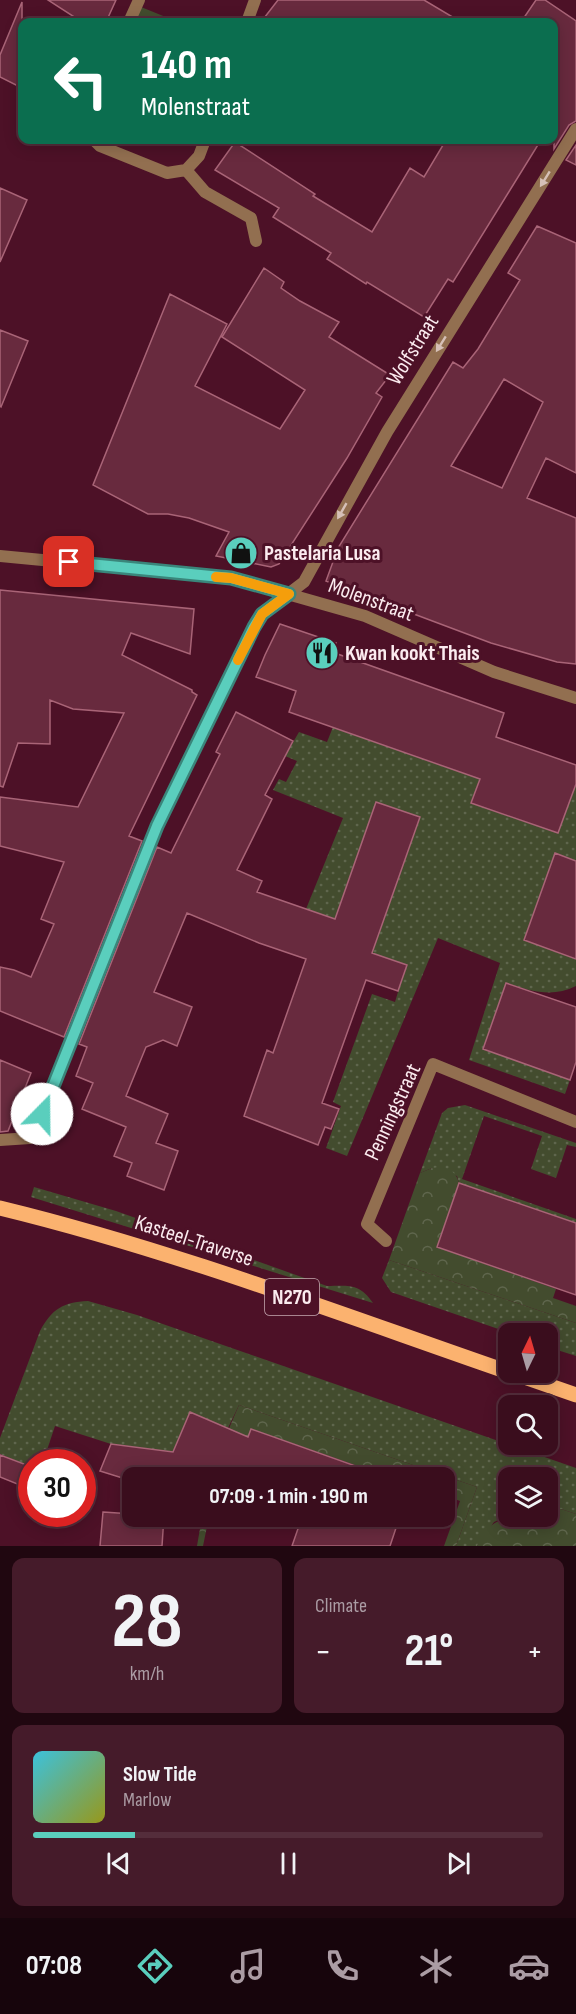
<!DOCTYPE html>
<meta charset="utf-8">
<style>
:root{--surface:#3a0d1d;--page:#451b2a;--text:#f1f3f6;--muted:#ab9ca4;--line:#542d3b;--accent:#5acebd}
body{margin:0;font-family:"Sofia Sans Condensed",sans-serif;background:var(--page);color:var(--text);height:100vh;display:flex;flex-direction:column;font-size:22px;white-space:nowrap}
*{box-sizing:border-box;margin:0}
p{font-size:20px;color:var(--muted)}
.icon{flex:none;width:33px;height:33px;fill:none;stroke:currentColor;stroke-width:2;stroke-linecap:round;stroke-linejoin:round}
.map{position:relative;height:1546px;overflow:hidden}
.details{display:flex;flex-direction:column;gap:12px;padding:12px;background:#200710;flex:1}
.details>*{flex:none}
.hud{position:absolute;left:18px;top:18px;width:540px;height:126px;border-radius:12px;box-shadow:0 3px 15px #0003,0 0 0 2px var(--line);background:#0b6e4f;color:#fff;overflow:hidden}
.needle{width:39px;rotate:5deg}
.tools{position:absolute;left:498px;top:1323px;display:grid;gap:12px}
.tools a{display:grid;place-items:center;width:60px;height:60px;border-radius:12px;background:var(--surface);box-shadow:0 3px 15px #0003,0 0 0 2px var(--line);font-size:30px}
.speed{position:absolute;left:18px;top:1449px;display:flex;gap:12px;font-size:30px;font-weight:700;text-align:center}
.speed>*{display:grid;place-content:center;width:78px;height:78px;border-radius:50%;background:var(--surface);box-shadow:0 3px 15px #0003,0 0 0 2px var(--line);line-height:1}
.speed .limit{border:9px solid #d22;background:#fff;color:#111}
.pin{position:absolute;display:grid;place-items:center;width:51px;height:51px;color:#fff;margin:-26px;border-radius:12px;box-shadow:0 3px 9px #0006}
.me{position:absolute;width:66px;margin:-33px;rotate:22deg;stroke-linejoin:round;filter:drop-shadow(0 0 4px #0008)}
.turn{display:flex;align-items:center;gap:21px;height:126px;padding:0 24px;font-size:27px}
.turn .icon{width:78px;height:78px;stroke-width:2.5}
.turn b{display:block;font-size:42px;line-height:51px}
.big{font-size:45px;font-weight:700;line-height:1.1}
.details .tile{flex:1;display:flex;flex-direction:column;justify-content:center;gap:9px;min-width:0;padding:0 21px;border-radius:12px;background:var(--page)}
.details .dial{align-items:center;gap:0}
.dial b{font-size:78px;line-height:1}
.song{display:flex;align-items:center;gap:18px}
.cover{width:72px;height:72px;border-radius:9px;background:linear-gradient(135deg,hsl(190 70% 55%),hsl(60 70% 35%))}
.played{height:6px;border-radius:3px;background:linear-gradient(90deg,var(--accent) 20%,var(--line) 20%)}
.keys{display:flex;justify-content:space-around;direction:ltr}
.heat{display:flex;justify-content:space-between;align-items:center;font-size:33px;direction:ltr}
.details .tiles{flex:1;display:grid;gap:12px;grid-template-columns:1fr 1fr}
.tile:last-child{grid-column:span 2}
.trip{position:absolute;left:122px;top:1467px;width:333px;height:60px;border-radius:12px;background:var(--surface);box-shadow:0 3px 15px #0003,0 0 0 2px var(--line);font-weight:700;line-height:60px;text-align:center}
.tab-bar{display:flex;height:96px;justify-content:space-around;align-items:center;background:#17050c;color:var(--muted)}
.tab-bar .icon{width:42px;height:42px}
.tab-bar .current{color:var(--accent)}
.tab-bar b{font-size:27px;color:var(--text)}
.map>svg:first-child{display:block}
.grass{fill:url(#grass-dots)}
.forest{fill:url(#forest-crowns)}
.building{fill:#682a3e;stroke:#a96477;stroke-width:1.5;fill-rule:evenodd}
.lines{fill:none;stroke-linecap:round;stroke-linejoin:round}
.minor{stroke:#926f50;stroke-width:12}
.primary{stroke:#fbb26f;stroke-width:15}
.oneway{fill:#d6c0b7}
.route-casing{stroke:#3a867b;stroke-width:15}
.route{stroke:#5acebd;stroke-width:10}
.slow{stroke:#f59e0b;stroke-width:10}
.labels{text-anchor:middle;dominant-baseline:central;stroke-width:6;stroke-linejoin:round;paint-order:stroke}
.shield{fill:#4d1127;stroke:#c7aab3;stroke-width:1.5}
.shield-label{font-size:21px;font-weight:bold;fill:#fbebef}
.street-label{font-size:22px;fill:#fbebef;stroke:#4d1127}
.poi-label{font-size:22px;font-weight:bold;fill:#fbebef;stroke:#4d1127;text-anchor:start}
</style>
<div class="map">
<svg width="576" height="1546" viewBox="0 0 576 1546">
<defs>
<pattern id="grass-dots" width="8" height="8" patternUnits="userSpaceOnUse" patternTransform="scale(1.5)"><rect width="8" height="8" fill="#434c2e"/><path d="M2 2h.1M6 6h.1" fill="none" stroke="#5f664d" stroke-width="1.8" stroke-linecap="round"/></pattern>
<pattern id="forest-crowns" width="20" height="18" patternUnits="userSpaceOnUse" patternTransform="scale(1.5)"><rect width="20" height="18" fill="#434c2e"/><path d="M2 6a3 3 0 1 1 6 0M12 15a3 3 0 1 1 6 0" fill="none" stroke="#5f664d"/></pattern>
</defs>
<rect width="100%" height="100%" fill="#4d1127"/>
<path class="grass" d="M333,727L480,779L471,803L558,833L576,784V861L555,854L524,940L576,959V986C552,998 531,991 506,983L483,1049L570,1080L565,1094L469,1060L500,963L438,938L347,1156L326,1148L341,1106L333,1102L372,994L395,1002L406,965L348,945L306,909L343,818L273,790L279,779L286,782L297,761L285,756L299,732L327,742Z
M465,1105L576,1143V1147L567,1145L556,1178L531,1169L542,1136L484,1116L462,1179L576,1219V1223L459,1183L457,1176L432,1168L420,1173L442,1113L448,1108Z
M34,1187L116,1211L327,1286C349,1286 359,1283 373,1303L31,1197Z
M389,1260L576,1323V1356L548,1347V1334L510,1333L391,1292L382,1278Z
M88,1301L137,1315L576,1468V1514L561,1509L548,1508V1478H508V1516L494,1522L477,1546H456L477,1487L239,1405L228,1428L190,1413L174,1452L111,1444L55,1426L43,1462H32L31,1467L0,1454V1438L40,1331C52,1309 63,1302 88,1301Z"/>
<path class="forest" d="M141,7L178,22H135Z
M441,1167C451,1170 456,1172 459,1183L437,1247L556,1289L553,1298L576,1306V1323L389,1260L420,1173L432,1168Z
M239,1405L477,1487L456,1546H444L460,1501L444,1495V1478L381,1477V1474L251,1429L234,1477L210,1478L212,1468Z
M548,1508L561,1509L576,1514V1546H477C490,1512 518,1516 548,1516Z
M202,1517H209L203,1546H197Z"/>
<path class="building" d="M48,0H116L106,22H82Z
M278,0H424L461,22H261Z
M536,0H545L576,21V121L569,125L554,149V22H521Z
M22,2V88L0,77V55Z
M446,140H541L453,282L448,279L424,317L367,282L366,284L327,259L331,253L273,217L279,208L215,170L235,142L315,194L313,196L372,232L410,168L424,177Z
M576,145V165L566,160Z
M0,188L27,200L0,262Z
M537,226L576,243V473L546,458L527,498L576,518V664L557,662L491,643L326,581L338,548L453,362L463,368L478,349L520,280L508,273ZM504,379L543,402L502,488L451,466Z
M264,268L284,282L281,288L300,301L339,322L329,337L390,375L376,393L382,397L347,458L279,564L271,567L216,556L229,532L189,518L168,514H148L93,485L170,294L227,324L195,386L280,429L305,390L222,337Z
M0,330L28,341L1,407L0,406Z
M0,590L194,609L190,654L131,633L122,655L192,690V692L197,695L129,836L142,841L64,1037L0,1011V967L14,970L31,977L54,924L41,919L64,862L0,846V797L78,807L124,713L73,709L50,700V744L18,743L3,787L0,786Z
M280,624L336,643L332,652L504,713L496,737L576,765V784L558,833L471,803L480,779L289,712L296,691L256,677L265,655Z
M236,712L293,741L265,795L272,799L237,870L262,881L257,892L335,919L376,802L420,817L372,953L407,965L398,991L366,980L322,1103L339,1109L331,1129L325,1127L318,1145L244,1116L267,1050L273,1053L306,959L259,943L187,913L154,992L192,1007L177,1046L163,1040L146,1047L126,1096L168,1114L156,1143L178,1151L164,1190L127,1176L132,1163L114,1156L126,1127L82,1109L93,1083L76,1076L87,1047L79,1044L157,847L171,853L220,754L216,752Z
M555,853L576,861V959L524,940Z
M506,983L576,1007V1062L570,1080L483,1049Z
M0,1060L31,1073L8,1131L0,1132Z
M459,1183L576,1223V1295L437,1247Z
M190,1412L248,1437L251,1429L381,1475V1478L176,1476L132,1478V1481L100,1471L111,1444L173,1452Z
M0,1455L32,1467V1490L0,1477Z
M103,1512L132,1514V1516H164L162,1546H100Z
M292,1516H400L390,1546H292L301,1520Z"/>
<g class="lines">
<path class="minor" d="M129,22L139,0
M247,22L255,0
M94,140L100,146L167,173L186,170L199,156L205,140
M186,170L205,192L251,218L256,241
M0,556L231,578L365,616L494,672L576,698
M0,1140L30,1138L42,1114L157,826L254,627L262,614L304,582L387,432L576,129
M386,1241L367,1224L433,1064L576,1122"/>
<path class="primary" d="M0,1208C173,1250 340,1314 508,1372
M510,1372L576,1395"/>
</g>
<defs><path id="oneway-solid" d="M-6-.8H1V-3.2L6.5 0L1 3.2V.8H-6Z" transform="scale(1.5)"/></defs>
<g class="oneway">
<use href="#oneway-solid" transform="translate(545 179) rotate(122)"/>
<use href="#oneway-solid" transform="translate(441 344) rotate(122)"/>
<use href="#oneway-solid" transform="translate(342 511) rotate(120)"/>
</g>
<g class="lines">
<defs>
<path id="route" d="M42,1114L157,826L254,627L262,614L289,594L231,578L69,562"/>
</defs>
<use href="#route" class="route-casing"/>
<use href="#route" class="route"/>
<path class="slow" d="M216,577L231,578L289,594L262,614L238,660"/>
</g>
<defs>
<symbol id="shop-disc" viewBox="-11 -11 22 22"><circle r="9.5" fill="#5acebd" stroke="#4d1127"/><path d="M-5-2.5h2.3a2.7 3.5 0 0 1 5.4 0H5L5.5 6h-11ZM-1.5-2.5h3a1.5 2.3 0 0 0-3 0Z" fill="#111"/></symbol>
<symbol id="restaurant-disc" viewBox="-11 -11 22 22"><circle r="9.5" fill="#5acebd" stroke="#4d1127"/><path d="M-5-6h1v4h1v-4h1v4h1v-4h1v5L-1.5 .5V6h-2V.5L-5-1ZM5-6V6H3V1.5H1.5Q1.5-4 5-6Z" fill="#111"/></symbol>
</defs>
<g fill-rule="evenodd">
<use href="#shop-disc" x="222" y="534" width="38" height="38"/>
<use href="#restaurant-disc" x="303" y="634" width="38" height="38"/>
</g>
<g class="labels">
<rect class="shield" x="265" y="1279" width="54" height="36" rx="4.5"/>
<g class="shield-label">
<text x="292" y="1297">N270</text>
</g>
<g class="street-label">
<text transform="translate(413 350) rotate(-58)">Wolfstraat</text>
<text transform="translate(371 600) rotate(20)">Molenstraat</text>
<text transform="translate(393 1112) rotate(-65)">Penningstraat</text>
<text transform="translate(194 1241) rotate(18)">Kasteel-Traverse</text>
</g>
<g class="poi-label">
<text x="264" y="553">Pastelaria Lusa</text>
<text x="345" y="653">Kwan kookt Thais</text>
</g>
</g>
</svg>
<div class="tools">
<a><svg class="needle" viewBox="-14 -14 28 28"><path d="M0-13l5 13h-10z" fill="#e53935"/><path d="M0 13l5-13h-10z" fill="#ab9ca4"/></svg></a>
<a><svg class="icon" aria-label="search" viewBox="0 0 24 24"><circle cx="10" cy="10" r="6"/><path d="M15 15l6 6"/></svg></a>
<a><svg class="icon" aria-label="layers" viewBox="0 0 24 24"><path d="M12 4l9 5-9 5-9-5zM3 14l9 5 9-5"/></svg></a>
</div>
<div class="speed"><div class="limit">30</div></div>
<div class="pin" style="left:69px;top:562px;background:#d93025"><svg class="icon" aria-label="arrive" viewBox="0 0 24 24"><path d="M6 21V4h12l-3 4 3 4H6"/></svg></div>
<svg class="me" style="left:42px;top:1114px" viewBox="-20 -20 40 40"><circle r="19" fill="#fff"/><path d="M0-13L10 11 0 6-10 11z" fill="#5acebd"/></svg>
<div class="trip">07:09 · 1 min · 190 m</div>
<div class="hud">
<div class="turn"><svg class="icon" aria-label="left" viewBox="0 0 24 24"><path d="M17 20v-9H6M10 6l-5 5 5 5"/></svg><div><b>140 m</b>Molenstraat</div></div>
</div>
</div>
<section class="details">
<div class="tiles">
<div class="tile dial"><b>28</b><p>km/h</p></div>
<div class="tile"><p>Climate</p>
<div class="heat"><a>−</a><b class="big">21°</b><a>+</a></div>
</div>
<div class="tile">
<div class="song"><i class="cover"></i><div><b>Slow Tide</b><p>Marlow</p></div></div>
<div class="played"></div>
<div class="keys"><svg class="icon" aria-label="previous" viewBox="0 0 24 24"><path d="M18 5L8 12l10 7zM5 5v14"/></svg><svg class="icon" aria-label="pause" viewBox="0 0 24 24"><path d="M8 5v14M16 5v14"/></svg><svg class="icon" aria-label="next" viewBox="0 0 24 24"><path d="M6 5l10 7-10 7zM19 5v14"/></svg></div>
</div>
</div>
</section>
<nav class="tab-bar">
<b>07:08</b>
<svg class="icon current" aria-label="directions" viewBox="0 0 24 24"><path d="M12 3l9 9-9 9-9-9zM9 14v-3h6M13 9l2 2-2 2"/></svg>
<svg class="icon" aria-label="music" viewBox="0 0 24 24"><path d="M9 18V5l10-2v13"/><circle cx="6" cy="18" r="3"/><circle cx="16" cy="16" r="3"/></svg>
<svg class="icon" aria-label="phone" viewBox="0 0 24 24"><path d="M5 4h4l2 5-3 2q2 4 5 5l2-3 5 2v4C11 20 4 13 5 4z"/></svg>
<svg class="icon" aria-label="climate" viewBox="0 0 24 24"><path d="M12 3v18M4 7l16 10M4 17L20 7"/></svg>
<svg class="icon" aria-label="car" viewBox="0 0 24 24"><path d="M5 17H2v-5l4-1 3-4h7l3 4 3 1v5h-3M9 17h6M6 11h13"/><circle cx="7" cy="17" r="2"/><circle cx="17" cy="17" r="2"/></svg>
</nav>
